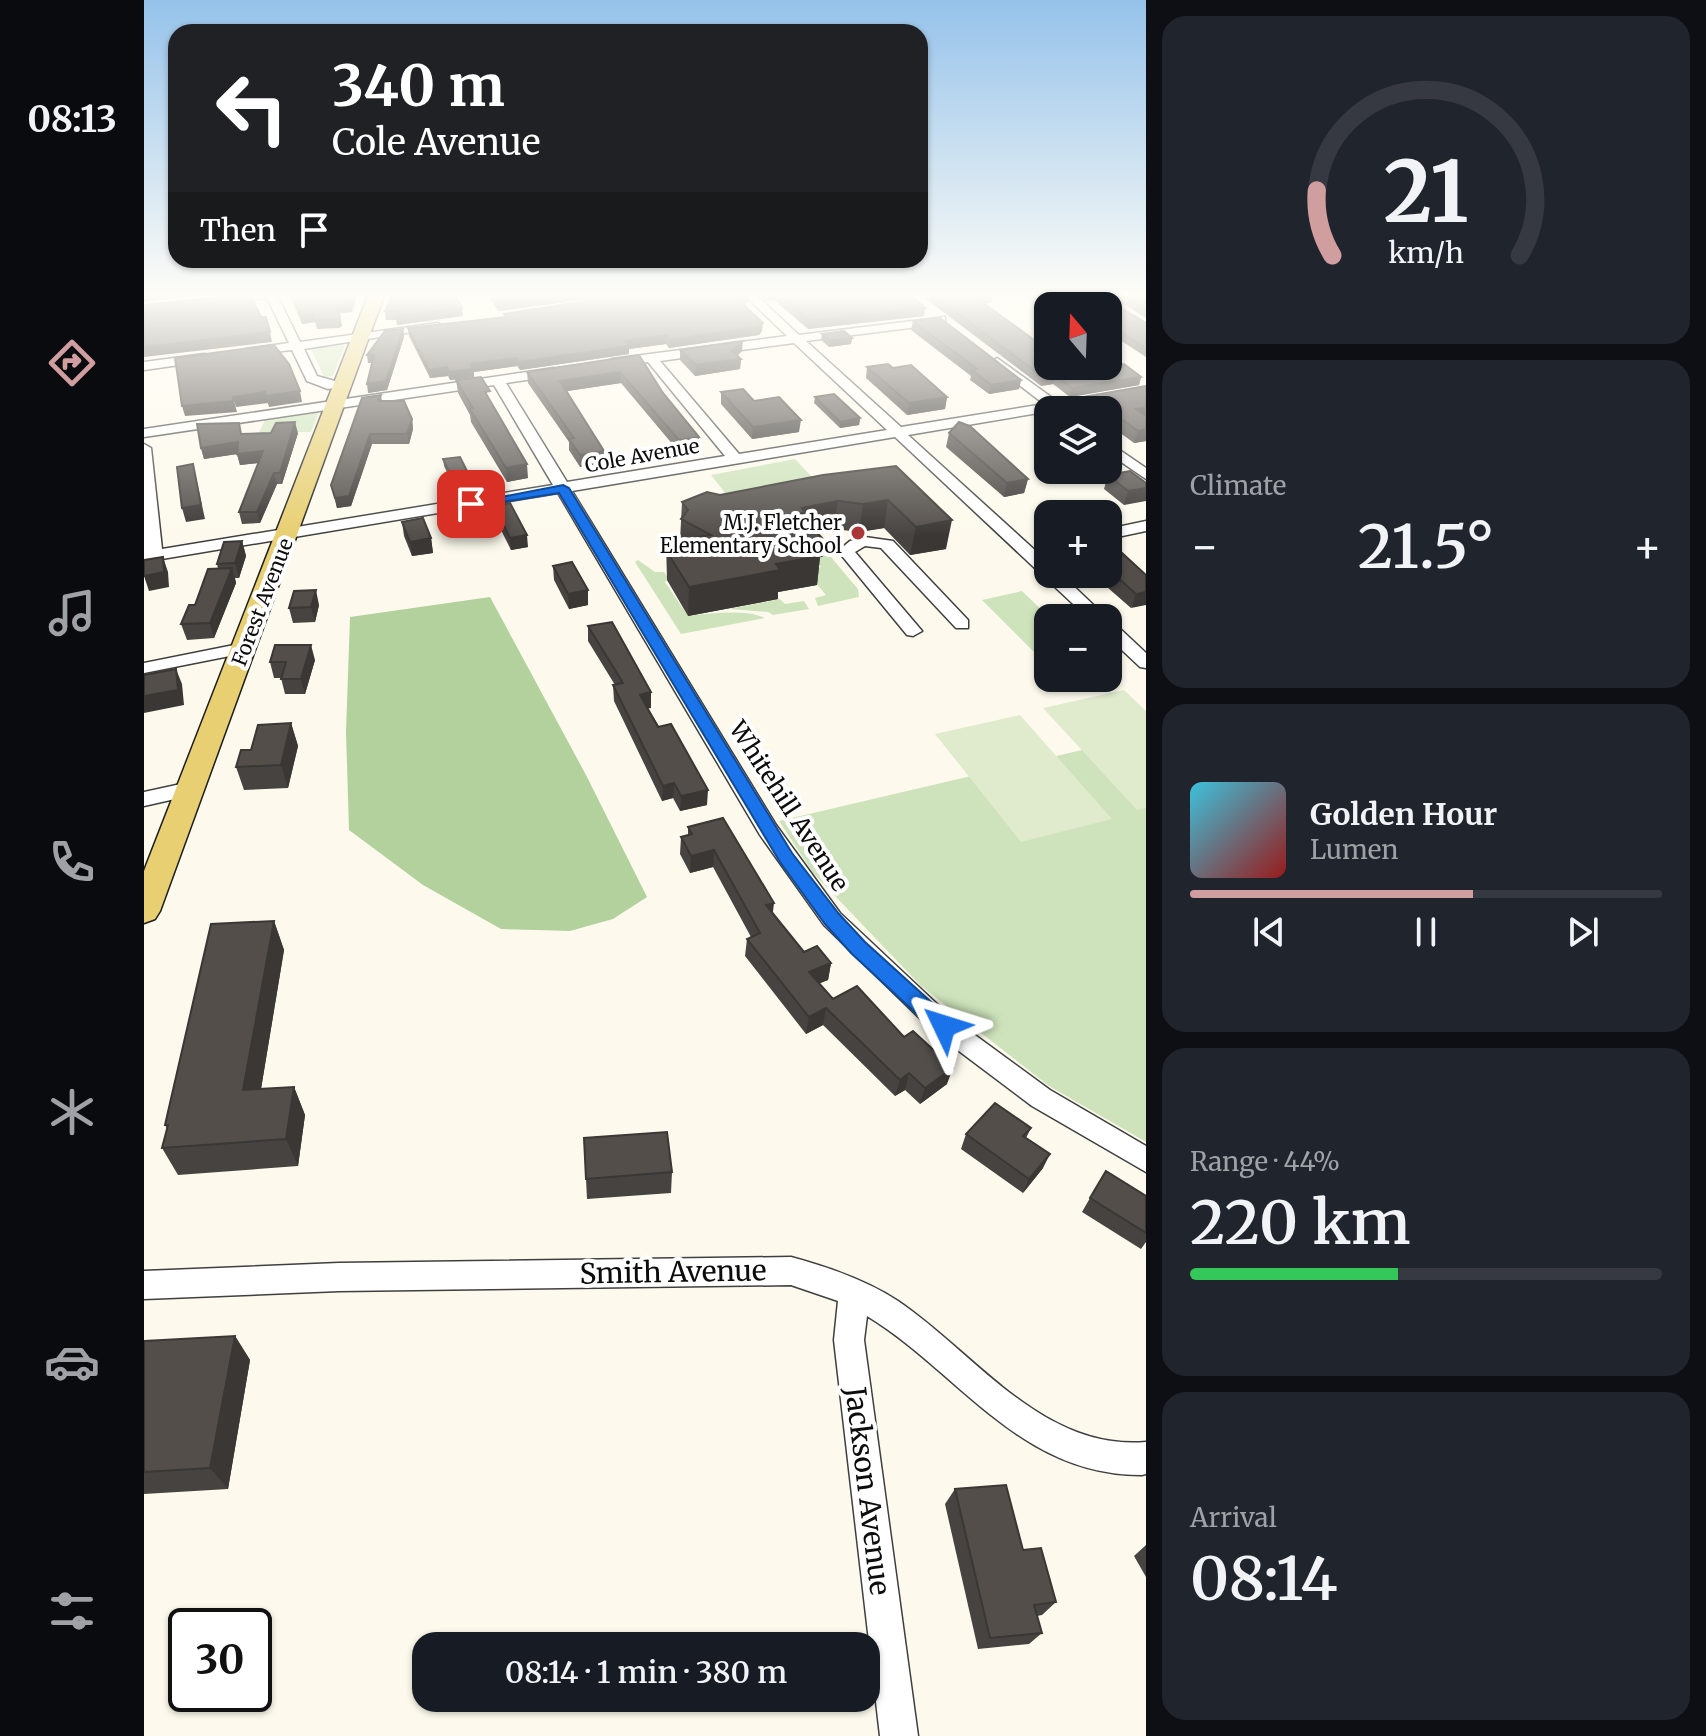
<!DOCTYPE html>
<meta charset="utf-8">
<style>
:root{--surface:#171b24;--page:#20242c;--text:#f1f3f6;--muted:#9ea1a6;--line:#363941;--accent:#d19ea0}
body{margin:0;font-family:Merriweather,serif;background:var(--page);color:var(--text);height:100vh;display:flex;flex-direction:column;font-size:30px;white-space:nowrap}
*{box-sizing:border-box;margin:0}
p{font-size:26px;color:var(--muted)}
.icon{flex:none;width:44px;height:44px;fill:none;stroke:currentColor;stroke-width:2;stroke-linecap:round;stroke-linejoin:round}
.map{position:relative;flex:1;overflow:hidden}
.panel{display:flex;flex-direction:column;gap:16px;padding:16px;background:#0d0f14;width:560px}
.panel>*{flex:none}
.guide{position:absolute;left:24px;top:24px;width:760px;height:244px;border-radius:24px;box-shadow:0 2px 6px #0004;background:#202124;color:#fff;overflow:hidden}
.needle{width:52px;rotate:341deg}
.controls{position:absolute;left:890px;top:292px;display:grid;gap:16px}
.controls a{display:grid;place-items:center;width:88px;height:88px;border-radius:16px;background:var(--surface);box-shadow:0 2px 6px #0004;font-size:40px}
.speed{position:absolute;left:24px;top:1608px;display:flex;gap:16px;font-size:40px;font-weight:700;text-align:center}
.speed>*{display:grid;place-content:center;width:104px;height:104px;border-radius:50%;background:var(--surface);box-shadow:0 2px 6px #0004;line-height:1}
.speed .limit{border:4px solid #111;border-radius:12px;background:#fff;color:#111}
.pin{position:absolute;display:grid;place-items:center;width:68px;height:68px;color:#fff;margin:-34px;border-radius:16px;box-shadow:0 4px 12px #0006}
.me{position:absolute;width:88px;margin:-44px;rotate:311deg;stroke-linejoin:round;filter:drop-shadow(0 0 6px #0008)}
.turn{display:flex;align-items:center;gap:28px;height:168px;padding:0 32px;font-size:36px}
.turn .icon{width:104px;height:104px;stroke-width:2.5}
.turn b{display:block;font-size:56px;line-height:68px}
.then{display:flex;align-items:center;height:76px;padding:0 32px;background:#0003;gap:16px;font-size:30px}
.big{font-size:60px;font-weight:600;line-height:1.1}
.panel .tile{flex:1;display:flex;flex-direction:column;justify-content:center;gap:12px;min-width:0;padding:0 28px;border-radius:24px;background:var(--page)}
.panel .dial{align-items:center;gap:0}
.dial svg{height:208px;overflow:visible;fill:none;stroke:var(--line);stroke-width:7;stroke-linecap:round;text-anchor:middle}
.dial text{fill:var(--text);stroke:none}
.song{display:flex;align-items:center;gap:24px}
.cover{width:96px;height:96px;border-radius:12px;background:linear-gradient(135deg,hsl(190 70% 55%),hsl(0 70% 35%))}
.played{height:8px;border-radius:4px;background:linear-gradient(90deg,var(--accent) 60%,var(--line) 60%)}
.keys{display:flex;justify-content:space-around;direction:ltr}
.heat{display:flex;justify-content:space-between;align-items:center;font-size:44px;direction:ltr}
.charge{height:12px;border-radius:6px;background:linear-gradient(90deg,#34c759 44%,var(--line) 0)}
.trip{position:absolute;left:268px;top:1632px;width:468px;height:80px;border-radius:24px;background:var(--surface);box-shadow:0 2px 6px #0004;font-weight:600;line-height:80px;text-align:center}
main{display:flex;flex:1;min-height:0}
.tabs{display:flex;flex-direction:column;width:144px;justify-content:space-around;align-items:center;background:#090b0e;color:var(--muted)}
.tabs .icon{width:56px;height:56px}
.tabs .active{color:var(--accent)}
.tabs b{font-size:36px;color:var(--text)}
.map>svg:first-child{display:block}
.green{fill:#cee3bb}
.forest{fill:#b2d19c}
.pitch{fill:#dfebcc}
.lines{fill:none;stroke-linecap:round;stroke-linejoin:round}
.minor-casing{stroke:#3f3f3f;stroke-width:3}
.major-casing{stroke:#1d1d1d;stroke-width:3}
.minor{fill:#fff;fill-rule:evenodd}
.major{fill:#e7cf72;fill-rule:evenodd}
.wall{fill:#474340}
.shaded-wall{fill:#3a3734}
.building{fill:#534e4a;stroke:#3a3734;stroke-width:2}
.route{fill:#1a73e8;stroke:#114b97;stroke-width:2}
.poi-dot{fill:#aa3637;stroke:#fff;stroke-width:3}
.labels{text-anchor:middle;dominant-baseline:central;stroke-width:8;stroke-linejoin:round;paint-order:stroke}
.far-street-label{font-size:20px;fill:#0c0c0c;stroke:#fff}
.far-poi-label{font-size:20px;fill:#0c0c0c;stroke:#fff;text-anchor:end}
.street-label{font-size:24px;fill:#0c0c0c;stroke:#fff}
.near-street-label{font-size:28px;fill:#0c0c0c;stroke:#fff}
</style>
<main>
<nav class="tabs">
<b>08:13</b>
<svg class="icon active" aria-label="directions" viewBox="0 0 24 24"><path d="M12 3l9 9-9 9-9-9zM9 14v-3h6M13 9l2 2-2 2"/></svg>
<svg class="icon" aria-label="music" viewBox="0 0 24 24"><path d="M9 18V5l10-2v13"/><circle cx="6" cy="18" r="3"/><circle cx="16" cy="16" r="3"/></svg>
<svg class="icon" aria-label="phone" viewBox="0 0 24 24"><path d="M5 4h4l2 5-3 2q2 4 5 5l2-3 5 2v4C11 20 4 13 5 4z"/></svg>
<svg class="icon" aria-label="climate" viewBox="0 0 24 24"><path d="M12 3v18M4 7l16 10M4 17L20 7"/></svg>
<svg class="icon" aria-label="car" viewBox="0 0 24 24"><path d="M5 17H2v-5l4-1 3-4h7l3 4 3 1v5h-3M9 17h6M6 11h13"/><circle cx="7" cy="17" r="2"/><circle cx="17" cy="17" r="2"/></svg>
<svg class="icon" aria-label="filters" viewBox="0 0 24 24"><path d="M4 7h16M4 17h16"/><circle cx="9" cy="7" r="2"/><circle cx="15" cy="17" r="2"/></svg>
</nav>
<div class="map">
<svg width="1002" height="1736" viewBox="0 0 1002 1736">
<rect width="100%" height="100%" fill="#fdfaed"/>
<path class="green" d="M201,345L189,376L180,377L167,349Z
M175,412L167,432H129L113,437L121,420Z
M651,459L684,494L598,514L567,475Z
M654,542L676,544L714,589L715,597L674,606L671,598L682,595L661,571L677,567Z
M494,560L511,572H520L525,579L521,582L544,616C565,613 604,609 621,618L537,634L491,562Z
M878,591L906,618L904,666L838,600Z
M636,599L641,604L660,601L665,609L629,615L624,612L585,609Z
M1002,735V1142L905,1086L777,986L669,873L635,821Z"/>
<path class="forest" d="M346,597L442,775L503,897L469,919L426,931L357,929L279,885L205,830L202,732L206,617Z"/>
<path class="pitch" d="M980,690L1002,711V808L993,810L899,708Z
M876,715L968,819L877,842L791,734Z"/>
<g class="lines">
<defs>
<path id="minor" d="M100,293H132L156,342L294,323L300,327L160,349L173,376L205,385L184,389L163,381L148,350L102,355V349L145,343L123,298L80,302L74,299Z
M598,293H610L655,335L801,317V323L797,324L662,341L757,427L900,404L849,365L847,362L853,358L914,402L1002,387V395L764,435L904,562V574H917L963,618H944L751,437L428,491L632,825L696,913L809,1019L906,1090L1002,1146V1172L888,1106L791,1033L680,925L616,835L414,493L0,562V444L7,448L18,549L409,485L350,385L0,437V429L410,368L416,372L415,375L362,383L423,482L581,456L504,362L468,367L462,363L468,359L643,336ZM650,343L743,430L595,454L516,361Z
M60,354L64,355V361L0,370V362Z
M964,442L1002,468V479L964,453Z
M1002,521V531L964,539V529Z
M721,537L749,541L824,620V628H812L737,548L721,546L711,552L778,631L769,636L763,635L694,551L706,541Z
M964,622L970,623L1002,653V668L996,667L964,637Z
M100,643L109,648L106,652L0,673V663Z
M46,782L56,789L53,794L0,806V792Z
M647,1257C684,1267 722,1280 754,1301C830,1352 898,1451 1002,1442V1474L998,1475C876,1476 815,1372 723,1316L720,1340L774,1736H736L690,1340L694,1301L647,1285L195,1291L0,1299V1271L195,1263Z"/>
<path id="major" d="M225,293H241L16,911L11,919L0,923V871Z"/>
</defs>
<use href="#minor" class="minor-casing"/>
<use href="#major" class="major-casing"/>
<use href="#minor" class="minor"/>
<use href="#major" class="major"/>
</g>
<path class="wall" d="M145,293H214L208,312L195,313L198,326L195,328L173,329L171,322L158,324Z
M250,293L319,316L253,325L252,320H242L241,311Z
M342,293H488L354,311Z
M614,293H764L780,316L664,329L630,300L622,301Z
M774,293H848V302L840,304L934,372L997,377L995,385L926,397L909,384L897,386Z
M876,293H952L1002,323V357L964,332V306H904V312Z
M963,293H1002V318Z
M604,303L599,304L618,331L615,335L525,348L522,344L485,349V354L376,370L373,366L330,372V377L306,380L304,376L286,378L265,336L264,328L361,318L360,314Z
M769,321L877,380L875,389L845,394L826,380L827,376L767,330Z
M259,329L260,337L243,390L224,393L228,363H224L223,355Z
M678,334L708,338L707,344L685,347L677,340Z
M536,350L598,351L593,356L597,359L596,369L551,376L536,360Z
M495,355L555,448L535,452L477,383L423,391L460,451V463L436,467L425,450V442L384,383L383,372Z
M723,367L749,368L803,397L801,409L763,415L722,378Z
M312,380L384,478L363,482L327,422L326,415L314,393Z
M1002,386V441L990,443L964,424V410H944L942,408L945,396Z
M577,392L610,401L655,432L608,439L577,404Z
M237,395L238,401L268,419L269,429L265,444H228L207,506L193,508L187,485Z
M671,397L716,418L715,425L696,428L670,403Z
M154,433L138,484H133L116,523L98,524L95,512L115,463L96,465L93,454L60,459L57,448L98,434Z
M805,433L884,479L880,493L860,497L802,447Z
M299,459L328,481L329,488L312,491L300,466Z
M752,466L802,549L766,555L740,528L715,532L690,529L673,532L678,538L673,585L634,592V599L544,616L523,580L522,543L536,541L538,502Z
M964,475L1002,483L980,505L960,489Z
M350,506L384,547L367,550L351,518Z
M258,522L287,538L289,553L268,556L260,536Z
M964,540L1002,575L987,608L948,574H964Z
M98,541L102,556L95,578H91L92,583L70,638L43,640L37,624L74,569L73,564Z
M409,566L444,605L425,609L410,580Z
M175,605L171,622L149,623L145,608Z
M444,626L507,692V708H504L563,805L536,811L529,798L518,801L470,701L469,685H471L444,641Z
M171,660L161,694H141L137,678H130L126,662Z
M147,723L154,746L144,788L100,790L92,767L107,750Z
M579,818L629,914L660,952L687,963L684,980L675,983L689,999L803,1084L776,1104L761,1090L751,1096L679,1025L662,1034L601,956L603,939L607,937L569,867L546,873L536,854L537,837L544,835V827Z
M130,921L140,950L117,1089L150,1087L161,1115L154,1166L34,1175L18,1148L23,1129L21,1125Z
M887,1128L882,1138L899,1168L879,1193L817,1149L822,1134Z
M440,1138L528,1172L527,1193L443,1199Z
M1002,1196V1242L997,1249L938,1212L946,1198Z
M91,1336L106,1360L84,1489L0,1494V1341Z
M811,1489L879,1550L912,1602L898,1615L893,1616L898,1633L885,1644L834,1649L801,1504Z
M1002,1545V1577L990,1556Z"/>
<path class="shaded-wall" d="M0,293H73L0,302Z
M209,293H214L208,312L193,313L192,305Z
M429,293H488L354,311L353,303Z
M623,293H631L630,300L622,301Z
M604,295V303L591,305V297Z
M849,295L848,302L830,305L831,297Z
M318,308L319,316L253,325L252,316Z
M781,308L780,316L664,329L665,321Z
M169,314L171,322L158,324L157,315Z
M196,317L198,326L195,328L193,320Z
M619,323L618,331L615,335L525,348L526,340Z
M259,329L260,337L243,390L224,393L223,384Z
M126,332L128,342L0,357V347Z
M522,335V344L485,349V354L376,370L375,362L481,341Z
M708,338L707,344L685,347L686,341Z
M599,341L598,351L589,360L597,359L596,369L551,376L552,365L588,351Z
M372,358L373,366L330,372V377L306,380L305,372L327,364Z
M303,367L304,376L286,378L285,370Z
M476,372L477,383L417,392L416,381Z
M911,375L909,384L897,386L899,377Z
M997,377L995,385L926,397L928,388Z
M877,380L875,389L845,394L847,385Z
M156,391L158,402L125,407L122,396Z
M121,392L124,403L92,407L89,397Z
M803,397L801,409L763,415L765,403Z
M90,401L93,412L41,416L38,406Z
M1002,408V420L992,409Z
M716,418L715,425L696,428V422Z
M268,419L269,429L265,444L263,434Z
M657,420L655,432L608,439L609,427Z
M151,422L154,433L138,484L136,473Z
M1002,429V441L990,443L994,431Z
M226,434L228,444L207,506L193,508L191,498Z
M555,437V448L535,452V440Z
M94,442L119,451L122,462L96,465L93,454L60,459L57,448Z
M460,451V463L436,467V455Z
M49,464L61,519L42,522L38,508Z
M383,464L384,478L363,482L362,468Z
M130,473L133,484L116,523L113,512Z
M884,479L880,493L860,497L863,483Z
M328,481L329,488L312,491L311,484Z
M1002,488V501L980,505L984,491Z
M744,500L740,528L715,532L719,504Z
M694,501L690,529L659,536L656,514L658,508Z
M808,520L802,549L766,555L772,527Z
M383,535L384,547L367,550L366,538Z
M287,538L289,553L268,556L266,542Z
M678,538L673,585L634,592V599L544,616L545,587L632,564L663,542Z
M98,541L102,556L95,578L91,563Z
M19,557L24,572L25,587L5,591L0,576Z
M88,568L92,583L70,638L66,623Z
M172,590L175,605L171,622L167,607Z
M444,590V605L425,609L424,594Z
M1002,592V605L987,608L992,594Z
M167,645L171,660L161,694L157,679Z
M32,669L38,684L40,705L0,713V696Z
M507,692V708L497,710L496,695Z
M147,723L154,746L144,788L137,765Z
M530,783L529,798L518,801L519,786Z
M564,790L563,805L536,811L537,796Z
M570,850L569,867L546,873L547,856Z
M630,903L628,920L622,905Z
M130,921L140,950L112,1119L99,1090Z
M687,963L684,980L662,989L665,972Z
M682,1008L679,1025L662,1034L665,1017Z
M809,1068L803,1084L776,1104L781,1088Z
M765,1073L761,1090L751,1096L756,1080Z
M150,1087L161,1115L154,1166L142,1139Z
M906,1154L899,1168L879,1193L885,1179Z
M91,1336L106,1360L84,1489L66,1468Z"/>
<path class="building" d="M147,293H209L206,303L192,305L196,317L193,320H171L169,314L157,315Z
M250,293H310L318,308L252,316L256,311H241Z
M346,293H429L353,303Z
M495,293H603L604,295L591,297L619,323L615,327L526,340L522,335L481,341L485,346L375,362L372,358L327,364L329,369L305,372L303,367L285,370L264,328L362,317L360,314Z
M633,293H764L781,308L665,321Z
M786,293H848L849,295L831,297L904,350V366H926L934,372L980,364L997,377L928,388L911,375L899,377Z
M889,293H952L1002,323V348L964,324V306H933L928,304L908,306Z
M976,293H1002V310Z
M106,294L117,317H122L126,332L0,347V305Z
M796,318L877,380L847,385L828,370L833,369L769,321Z
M259,329L242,381L223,384L230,355H223L241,331Z
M700,331L708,338L686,341L678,334Z
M599,341L588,351L597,359L552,365L536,350Z
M130,345L145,364L156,391L122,396L121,392L89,397L90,401L38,406L31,358Z
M495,355L519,393L555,437L535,440L476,372L416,381L460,451L436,455L425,439L430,438L383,372Z
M744,364L749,368L767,365L803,397L765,403L723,367Z
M337,377L346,391L341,392L383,464L362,468L326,409L329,408L312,380Z
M1002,386V408L992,409L1002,416V429L994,431L945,396Z
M599,389L610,401L635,397L657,420L609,427L577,392Z
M690,394L716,418L696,422L671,397Z
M237,395L234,401H260L268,419L263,434H226L205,496L191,498L187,485L218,398Z
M151,422L136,473H130L113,512H95L119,451L93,454L94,442L57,448L53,424L95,423L97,434L127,433L132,423Z
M815,422L826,426L884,479L863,483L805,433Z
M316,457L328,481L311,484L299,459Z
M49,464L57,505L38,508L33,467Z
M752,466L808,520L772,527L744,500L719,504L694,501L658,508L661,512L656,514L678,538L663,542L677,556L632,564L636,570L545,587L523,552L528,551L522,543L567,535L537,519L544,510L538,502L563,492L576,495L679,475Z
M986,471L1002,483V488L984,491L964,475Z
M366,503L383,535L366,538L350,506Z
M279,518L287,538L266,542L258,522Z
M964,540L1002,575V592L992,594L964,569Z
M98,541L91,563L73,564L80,542Z
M19,557L20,572L0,576V560Z
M428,562L444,590L424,594L409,566Z
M88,568L66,623L37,624L45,605H51L64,569Z
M172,590L167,607L145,608L150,591Z
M468,622L507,692L496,695L514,727L527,724L564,790L537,796L530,783L519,786L469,685L479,683L444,626Z
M131,645H167L157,679H137L142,662H126Z
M32,669L34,690L0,696V675Z
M147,723L137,765L92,767L97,750H107L114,725Z
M579,818L630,903L622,905L660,952L673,946L687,963L665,972L689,999L713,986L760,1037L769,1031L809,1068L781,1088L765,1073L756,1080L682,1008L665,1017L603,939L616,933L570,850L547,856L537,837L548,834L544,827Z
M130,921L99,1090L150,1087L142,1139L18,1148L24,1125H21L67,924Z
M851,1103L887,1128L879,1136L906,1154L885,1179L822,1134Z
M523,1132L528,1172L442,1179L440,1138Z
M962,1171L1002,1196V1233L946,1198Z
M91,1336L66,1468L0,1472V1341Z
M862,1485L879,1550L897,1548L912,1602L890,1605L898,1633L846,1638L811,1489Z"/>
<linearGradient id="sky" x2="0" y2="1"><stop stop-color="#95c2ea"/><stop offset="0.55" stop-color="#fefdf7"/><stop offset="1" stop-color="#fefdf7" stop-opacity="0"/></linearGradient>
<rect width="1002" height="536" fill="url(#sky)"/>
<path class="route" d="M419,485L425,488L648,853L695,914L721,942L807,1020L810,1026L807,1032H792L707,953L681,924L636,862L415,493L327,507L321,504Z"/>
<circle class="poi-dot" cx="714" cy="533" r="8"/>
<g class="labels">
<g class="far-street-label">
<text transform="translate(498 455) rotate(-10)">Cole Avenue</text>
<text transform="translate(118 602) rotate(-69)">Forest Avenue</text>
</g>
<g class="far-poi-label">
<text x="698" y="522">M.J. Fletcher<tspan x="698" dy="23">Elementary School</tspan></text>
</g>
<g class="street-label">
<text transform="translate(645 806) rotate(57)">Whitehill Avenue</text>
</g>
<g class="near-street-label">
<text transform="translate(529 1272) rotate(-1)">Smith Avenue</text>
<text transform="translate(724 1491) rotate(83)">Jackson Avenue</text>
</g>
</g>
</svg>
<div class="controls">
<a><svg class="needle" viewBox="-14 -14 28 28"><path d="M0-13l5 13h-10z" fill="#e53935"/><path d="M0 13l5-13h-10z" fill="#9ea1a6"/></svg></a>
<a><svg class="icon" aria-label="layers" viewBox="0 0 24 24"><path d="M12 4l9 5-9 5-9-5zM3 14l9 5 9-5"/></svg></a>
<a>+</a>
<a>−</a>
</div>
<div class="speed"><div class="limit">30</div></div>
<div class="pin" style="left:327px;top:504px;background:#d93025"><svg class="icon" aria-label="arrive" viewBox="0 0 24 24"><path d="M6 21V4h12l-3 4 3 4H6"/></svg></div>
<svg class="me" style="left:800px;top:1026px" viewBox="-20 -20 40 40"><path d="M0-17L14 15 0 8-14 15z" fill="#1a73e8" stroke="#fff" stroke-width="4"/></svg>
<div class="trip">08:14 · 1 min · 380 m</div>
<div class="guide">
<div class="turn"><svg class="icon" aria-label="left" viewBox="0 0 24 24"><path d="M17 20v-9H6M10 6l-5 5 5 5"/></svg><div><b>340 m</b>Cole Avenue</div></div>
<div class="then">Then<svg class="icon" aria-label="arrive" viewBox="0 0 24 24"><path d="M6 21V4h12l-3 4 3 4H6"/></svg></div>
</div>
</div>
<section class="panel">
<div class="tile dial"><svg viewBox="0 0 100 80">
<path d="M14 69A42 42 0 1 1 86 69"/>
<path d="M14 69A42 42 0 0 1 8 44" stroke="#d19ea0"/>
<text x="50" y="56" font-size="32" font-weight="700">21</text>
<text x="50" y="72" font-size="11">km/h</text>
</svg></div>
<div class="tile"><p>Climate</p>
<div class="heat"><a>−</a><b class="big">21.5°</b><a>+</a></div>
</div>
<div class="tile">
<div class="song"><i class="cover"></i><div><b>Golden Hour</b><p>Lumen</p></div></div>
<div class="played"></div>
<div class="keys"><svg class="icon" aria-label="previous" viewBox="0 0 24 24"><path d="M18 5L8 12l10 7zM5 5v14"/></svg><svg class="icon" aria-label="pause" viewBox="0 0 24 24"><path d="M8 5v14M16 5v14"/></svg><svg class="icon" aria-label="next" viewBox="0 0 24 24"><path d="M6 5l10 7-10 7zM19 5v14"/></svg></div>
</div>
<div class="tile"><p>Range · 44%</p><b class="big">220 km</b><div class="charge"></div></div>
<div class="tile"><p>Arrival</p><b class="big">08:14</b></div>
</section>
</main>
